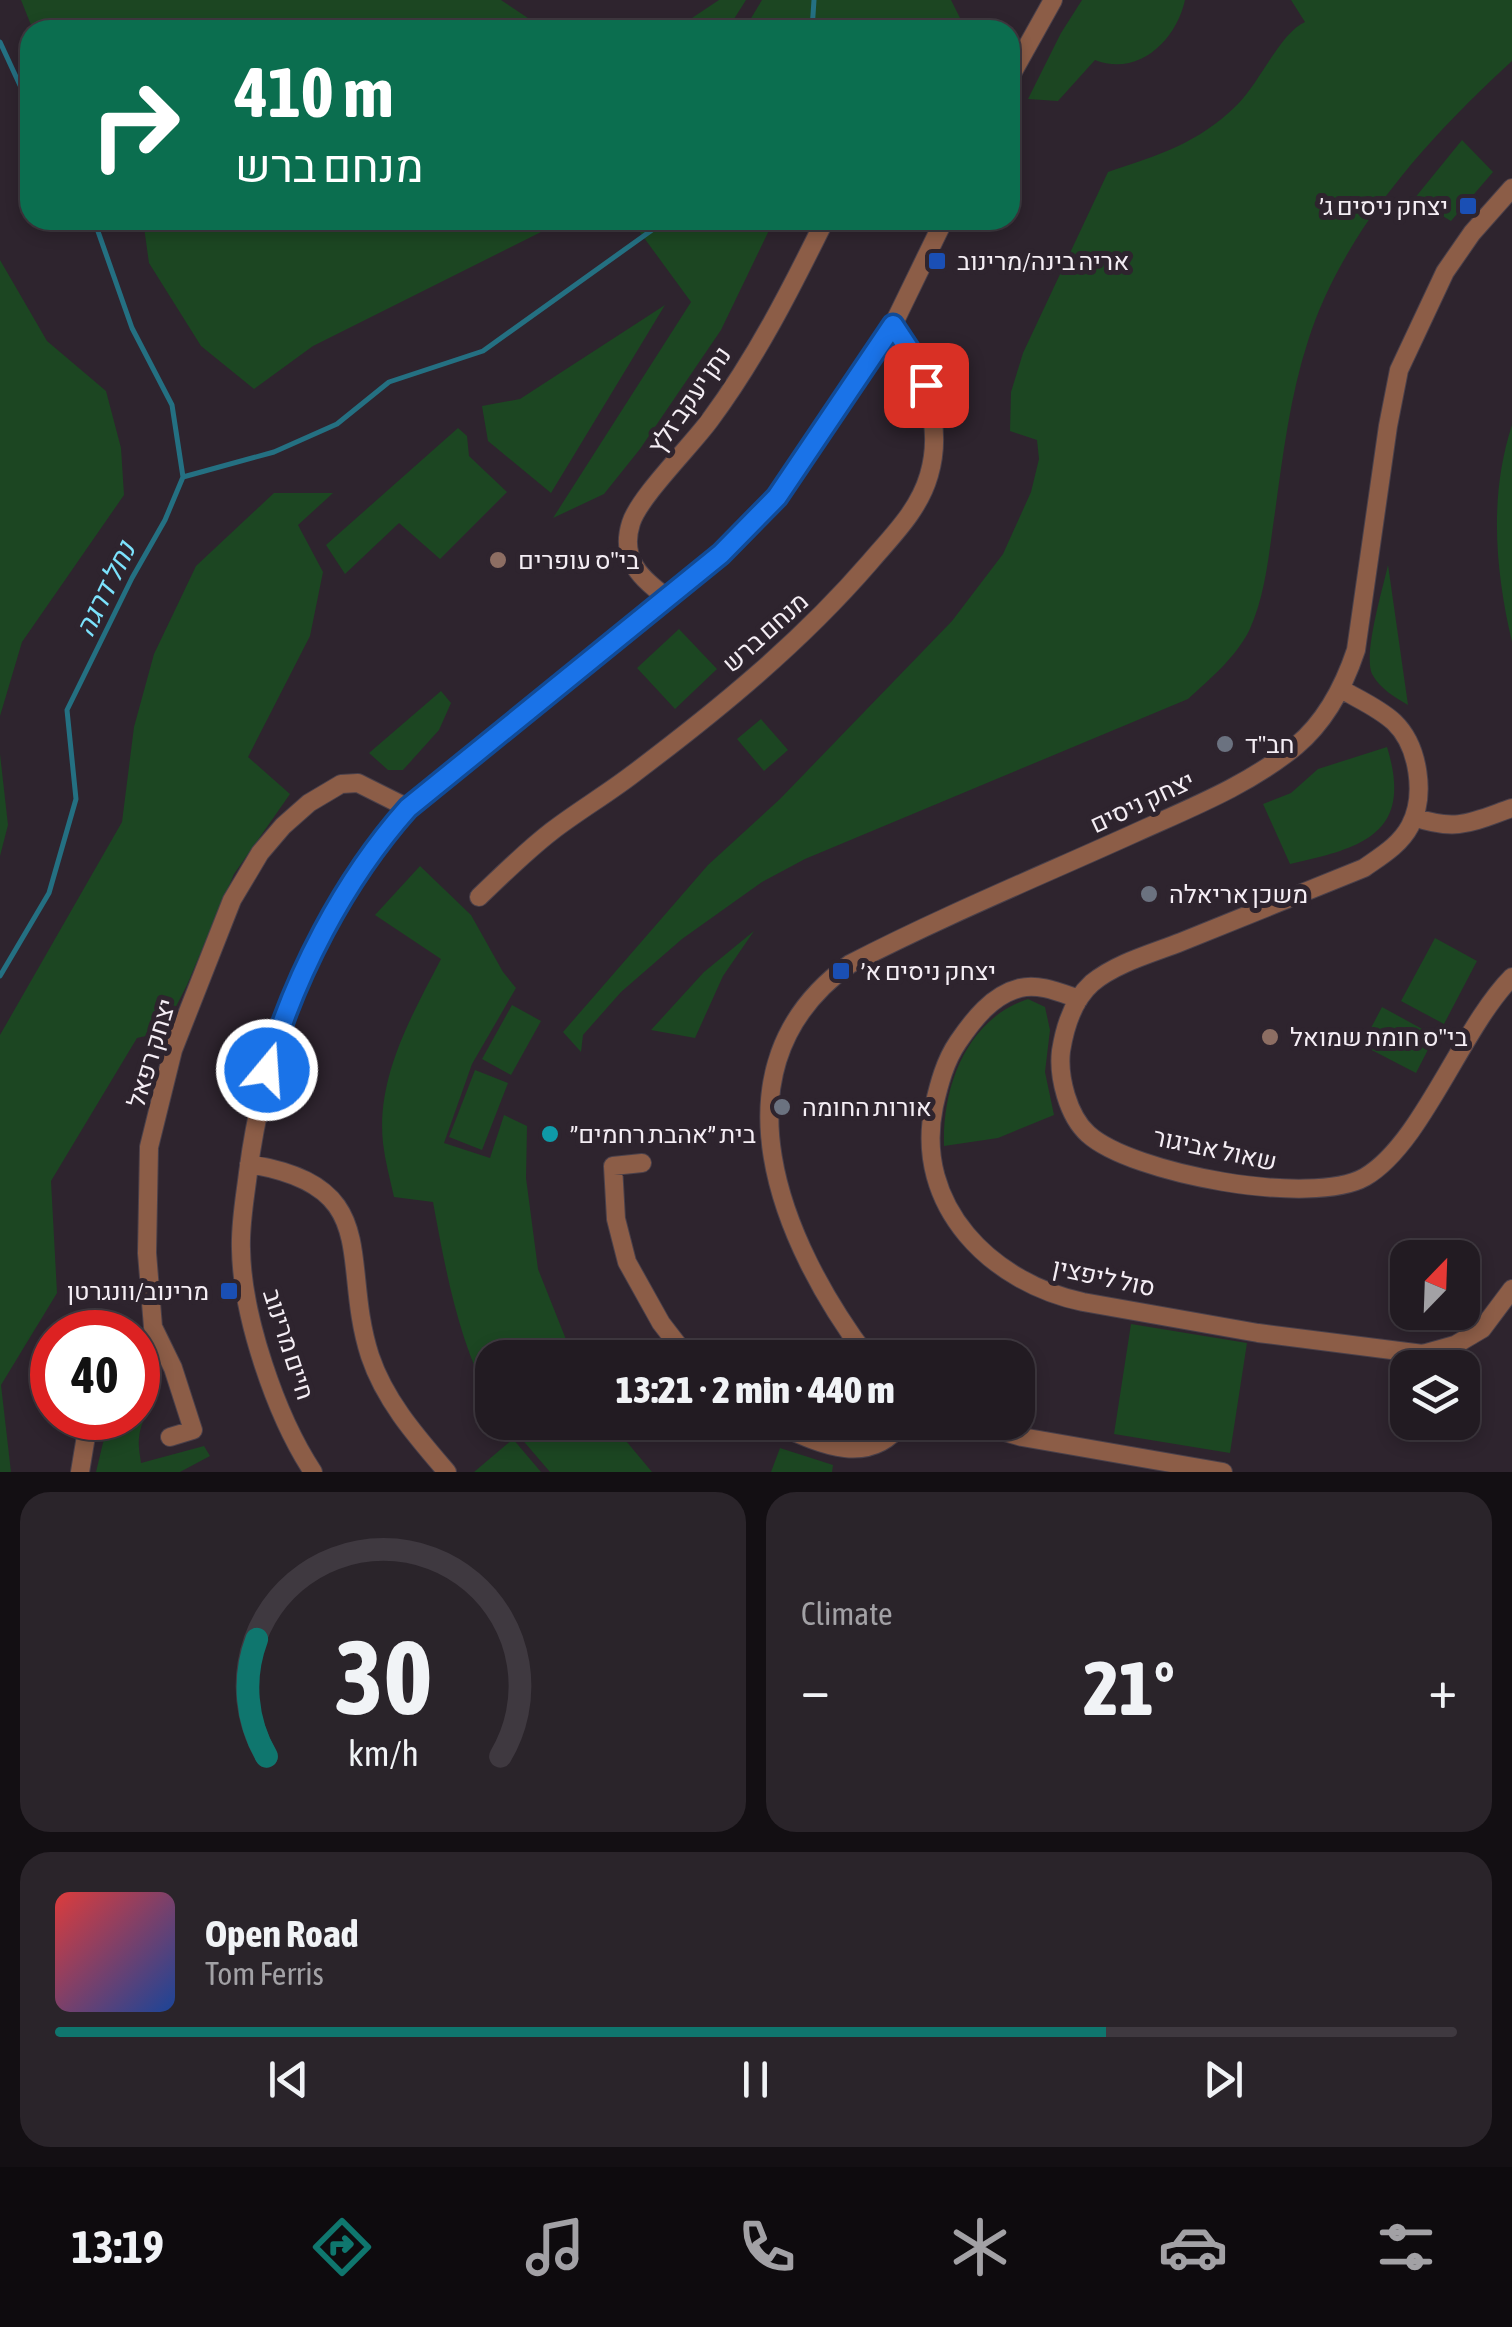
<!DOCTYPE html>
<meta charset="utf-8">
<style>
:root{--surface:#221b22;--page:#2a242a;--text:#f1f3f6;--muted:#a2a1a5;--line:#3f3940;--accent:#0f766e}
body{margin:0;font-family:"Asap Condensed",Heebo,sans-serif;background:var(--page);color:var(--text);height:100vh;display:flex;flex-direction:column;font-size:38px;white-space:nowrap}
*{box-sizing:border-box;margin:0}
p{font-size:32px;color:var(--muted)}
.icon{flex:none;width:55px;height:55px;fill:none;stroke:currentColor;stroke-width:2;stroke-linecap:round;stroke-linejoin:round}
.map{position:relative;height:1472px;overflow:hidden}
.details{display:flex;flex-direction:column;gap:20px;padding:20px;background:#130f13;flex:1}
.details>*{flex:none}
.guide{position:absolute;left:20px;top:20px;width:1000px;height:210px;border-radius:30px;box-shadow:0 5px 15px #0003,0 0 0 2px var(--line);background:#0b6e4f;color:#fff;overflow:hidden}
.needle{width:65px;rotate:23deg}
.controls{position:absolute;left:1390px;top:1240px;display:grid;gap:20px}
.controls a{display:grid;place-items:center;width:90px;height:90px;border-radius:20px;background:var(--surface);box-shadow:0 5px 15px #0003,0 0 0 2px var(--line);font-size:50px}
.speed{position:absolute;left:30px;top:1310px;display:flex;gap:20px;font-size:50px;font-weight:700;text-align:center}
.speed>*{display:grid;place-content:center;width:130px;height:130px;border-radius:50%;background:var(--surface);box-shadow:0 5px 15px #0003,0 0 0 2px var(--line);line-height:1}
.speed .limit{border:15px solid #d22;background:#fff;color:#111}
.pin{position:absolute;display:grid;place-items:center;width:85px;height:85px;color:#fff;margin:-42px;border-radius:20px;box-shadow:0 5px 15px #0006}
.me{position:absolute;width:110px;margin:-55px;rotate:18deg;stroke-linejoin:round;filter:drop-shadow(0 0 8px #0008)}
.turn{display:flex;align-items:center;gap:35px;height:210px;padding:0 50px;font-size:45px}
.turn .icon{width:130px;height:130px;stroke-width:2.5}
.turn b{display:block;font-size:70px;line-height:85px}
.big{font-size:75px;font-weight:800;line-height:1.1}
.details .card{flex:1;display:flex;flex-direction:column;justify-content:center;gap:15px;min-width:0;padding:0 35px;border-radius:30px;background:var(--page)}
.details .dial{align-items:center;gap:0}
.dial svg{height:260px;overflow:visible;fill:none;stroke:var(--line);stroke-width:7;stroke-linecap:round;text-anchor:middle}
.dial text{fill:var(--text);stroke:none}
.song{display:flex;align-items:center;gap:30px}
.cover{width:120px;height:120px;border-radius:15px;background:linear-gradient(135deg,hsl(0 70% 55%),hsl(220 70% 35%))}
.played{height:10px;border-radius:5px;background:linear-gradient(90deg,var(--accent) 75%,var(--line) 75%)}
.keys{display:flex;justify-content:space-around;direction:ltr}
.heat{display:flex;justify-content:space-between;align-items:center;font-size:55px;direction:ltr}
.details .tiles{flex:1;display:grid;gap:20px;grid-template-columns:1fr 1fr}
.card:last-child{grid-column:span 2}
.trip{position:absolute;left:475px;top:1340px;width:560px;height:100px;border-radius:30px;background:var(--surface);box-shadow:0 5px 15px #0003,0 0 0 2px var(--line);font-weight:800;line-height:100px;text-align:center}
.tab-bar{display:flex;height:160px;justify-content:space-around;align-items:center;background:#0e0b0e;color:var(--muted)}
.tab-bar .icon{width:70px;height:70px}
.tab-bar .selected{color:var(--accent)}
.tab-bar b{font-size:45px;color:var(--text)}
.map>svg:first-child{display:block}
.green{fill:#1c4622}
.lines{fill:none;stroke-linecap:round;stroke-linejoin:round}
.stream{stroke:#247082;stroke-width:5}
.minor-casing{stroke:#4a404a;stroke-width:20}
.minor{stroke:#8c5d47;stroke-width:18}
.route-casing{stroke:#114b97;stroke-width:25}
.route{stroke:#1a73e8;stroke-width:18}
.transit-dot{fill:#1a4fb4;stroke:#2e242e;stroke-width:4}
.education-dot{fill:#8d6e63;stroke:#2e242e;stroke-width:4}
.worship-dot{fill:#6b7280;stroke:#2e242e;stroke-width:4}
.culture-dot{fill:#0f9aa8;stroke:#2e242e;stroke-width:4}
.labels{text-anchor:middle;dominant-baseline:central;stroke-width:10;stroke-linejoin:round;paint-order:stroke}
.poi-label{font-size:25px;fill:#f4edf4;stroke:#2e242e;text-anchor:start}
.street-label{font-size:25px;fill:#f4edf4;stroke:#2e242e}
.water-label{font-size:28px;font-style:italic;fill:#7ce2fc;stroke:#2e242e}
</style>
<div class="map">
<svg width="1512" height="1472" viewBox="0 0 1512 1472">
<rect width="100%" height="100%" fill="#2e242e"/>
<path class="green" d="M21,0H501L546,30H33Z
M719,0H746L727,30H674Z
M762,0H951L966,30H744Z
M1082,0H1185C1176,41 1138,77 1095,60L1058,101L1028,99L1061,33Z
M1291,0H1512V61C1429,137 1343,231 1308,341C1290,396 1283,455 1275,512C1269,551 1266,595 1249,631C1235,658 1210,679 1188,699L805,859L762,882L682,939L621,992L583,1035L581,1052L563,1032L708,865L780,799L952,621L1003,554L1031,492L1039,459L1037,440L1010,431L1011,392L1023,353L1108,172C1159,155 1197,144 1237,105C1259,84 1280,33 1305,22Z
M1462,140L1493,172L1451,221L1414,199Z
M143,220H565L313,346L254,389L201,346L149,263Z
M631,220H774L721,330L640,449L604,494L553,518L691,302Z
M0,260L47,341L106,391L121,448L124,495L22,642L0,716Z
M665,305L551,493L488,441L482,406L520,399Z
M1512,425V642C1495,569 1489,496 1512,425Z
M458,428L467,436L469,456L507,492L440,559L399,523L345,574L326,545Z
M274,493H333L298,525L323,572L310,636L248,757L290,794L234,874L187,985L163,1032L137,1038L51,1181L57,1293L1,1385L11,1472H0V1035L122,822L134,727L154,654L196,566Z
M1388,565L1408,705C1395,697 1380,689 1372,674C1363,654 1383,588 1388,565Z
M679,629L717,669L675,709L637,668Z
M441,691L451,703L439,730L403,770H388L369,753Z
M761,719L788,750L764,771L737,739Z
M1387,747C1414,834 1362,848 1290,864L1263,804L1291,793L1318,769Z
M0,754L8,825L0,856Z
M420,866L471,915L503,972L516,988L472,1064L444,1143L490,1158L504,1115L527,1126L526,1178L538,1269L573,1357L492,1358V1404C458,1340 446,1272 433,1202L394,1197C390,1179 385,1161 383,1143C376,1077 412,1015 441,959L375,915Z
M754,931L723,976L695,1038L651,1030L704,972Z
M1435,938L1477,961L1444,1024L1401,1001Z
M1028,999L1045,1007L1050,1030L1045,1072L1054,1115L998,1138L944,1146C942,1086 967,1019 1028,999Z
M512,1005L541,1021L511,1075L482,1059Z
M1382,1007L1435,1036L1416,1073L1362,1045Z
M475,1070L508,1083L482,1150L449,1137Z
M1131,1324L1247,1343L1230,1453L1114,1434Z
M146,1361L155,1366C165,1405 143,1405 139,1438C138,1446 140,1455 141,1463L204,1446L210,1456L180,1472H96L109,1418H138V1364Z
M508,1423H611L652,1472H550Z
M513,1439L541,1472H474Z
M780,1448L833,1465L832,1472H771Z"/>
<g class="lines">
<path class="stream" d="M812,30L814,0
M0,42L30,107
M183,477L274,452L337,424L389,382L483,351L666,220
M0,976L49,893L76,799L67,710L132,578L165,520L183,477L172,405L132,328L94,220"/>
<defs>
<path id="minor" d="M1010,77L1053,0
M668,599C643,579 619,561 631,523C639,497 692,445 710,420C756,358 791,289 825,220
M1341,689C1358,699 1379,708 1394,722C1419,746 1426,796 1410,826C1400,845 1381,856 1364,868C1303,893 1242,917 1181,942C1153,953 1116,963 1092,983C1073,1000 1065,1026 1061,1051C1058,1077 1068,1116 1088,1134C1132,1174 1312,1207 1365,1177C1422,1144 1462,1027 1512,977
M1414,817C1457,832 1472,822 1512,808
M479,897C503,874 526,851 552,831C578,811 607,794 633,774C718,710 800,643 870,562C893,535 919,510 929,475C945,421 921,369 893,325
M1079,999C1061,993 1039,983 1020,988C992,995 973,1020 958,1042C945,1061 939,1084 934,1106C913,1206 992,1283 1083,1302L1258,1333L1423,1354L1455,1345L1482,1329L1512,1289
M642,1163L613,1166L616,1219L627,1262L661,1323L688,1358
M249,1164C385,1186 339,1260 370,1356C385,1401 417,1437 447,1472
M868,1358C782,1244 706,1067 850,964C943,916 1040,876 1135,833C1190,808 1249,785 1296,746C1326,721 1344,686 1356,650L1388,426L1399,370L1445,272L1472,233L1512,188
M772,1422C816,1442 868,1470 903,1422
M970,1422L1022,1437L1223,1472
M170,1437L193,1430L173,1368L153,1327L147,1253L149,1147L173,1050L232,900L260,853L283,826L309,803L341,784L358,783L408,808
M80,1472L89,1418
M313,1472C276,1416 242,1316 241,1249C240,1224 245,1198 248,1173C265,1040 319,909 408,808L668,599L721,554L777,497L893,325L944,220"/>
</defs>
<use href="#minor" class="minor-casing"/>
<use href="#minor" class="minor"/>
</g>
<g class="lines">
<defs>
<path id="route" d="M267,1070C294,977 343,881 408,808L721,554L777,497L893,325L916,360L926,385"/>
</defs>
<use href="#route" class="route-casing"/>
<use href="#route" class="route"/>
</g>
<g class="transit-dot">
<rect x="1458" y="196" width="20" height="20" rx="5"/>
<rect x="927" y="251" width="20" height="20" rx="5"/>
<rect x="831" y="961" width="20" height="20" rx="5"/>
<rect x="219" y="1281" width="20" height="20" rx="5"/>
</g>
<g class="education-dot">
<circle cx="498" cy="560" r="10"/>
<circle cx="1270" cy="1037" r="10"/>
</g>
<g class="worship-dot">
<circle cx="1225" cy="744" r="10"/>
<circle cx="1149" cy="894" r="10"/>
<circle cx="782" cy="1107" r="10"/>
</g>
<circle class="culture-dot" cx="550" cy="1134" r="10"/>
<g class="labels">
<g class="poi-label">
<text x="1448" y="206" text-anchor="end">יצחק ניסים ג׳</text>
<text x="957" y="261">אריה בינה/מרינוב</text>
<text x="518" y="560">בי"ס עופרים</text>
<text x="1245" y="744">חב"ד</text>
<text x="1169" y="894">משכן אריאלה</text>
<text x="861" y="971">יצחק ניסים א׳</text>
<text x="1290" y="1037">בי"ס חומת שמואל</text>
<text x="802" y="1107">אורות החומה</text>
<text x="570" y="1134">בית ״אהבת רחמים״</text>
<text x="209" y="1291" text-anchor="end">מרינוב/וונגרטן</text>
</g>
<g class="street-label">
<text transform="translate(689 400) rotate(-55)">נתן יעקב זלץ</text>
<text transform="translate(765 632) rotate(-42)">מנחם ברש</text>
<text transform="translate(1142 802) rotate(-25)">יצחק ניסים</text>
<text transform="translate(151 1053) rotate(-73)">יצחק רפאל</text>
<text transform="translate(1215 1149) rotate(12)">שאול אביגור</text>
<text transform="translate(1104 1277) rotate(12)">סול ליפצין</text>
<text transform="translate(289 1344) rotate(72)">חיים מרינוב</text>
</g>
<g class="water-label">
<text transform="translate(105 589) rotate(-64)">נחל דרגה</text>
</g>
</g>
</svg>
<div class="controls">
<a><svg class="needle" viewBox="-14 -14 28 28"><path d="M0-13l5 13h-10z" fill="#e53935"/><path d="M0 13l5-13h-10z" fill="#a2a1a5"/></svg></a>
<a><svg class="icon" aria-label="layers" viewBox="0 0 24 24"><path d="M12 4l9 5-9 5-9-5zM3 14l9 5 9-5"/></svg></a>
</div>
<div class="speed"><div class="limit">40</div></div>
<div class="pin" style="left:926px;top:385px;background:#d93025"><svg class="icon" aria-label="arrive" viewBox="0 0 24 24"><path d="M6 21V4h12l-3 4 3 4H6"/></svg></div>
<svg class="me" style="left:267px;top:1070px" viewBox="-20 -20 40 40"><circle r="17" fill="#1a73e8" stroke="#fff" stroke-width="3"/><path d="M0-11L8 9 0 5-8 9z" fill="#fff"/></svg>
<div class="trip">13:21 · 2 min · 440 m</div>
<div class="guide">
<div class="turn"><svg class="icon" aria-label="right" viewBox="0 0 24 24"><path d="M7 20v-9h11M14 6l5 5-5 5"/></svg><div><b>410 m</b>מנחם ברש</div></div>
</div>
</div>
<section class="details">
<div class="tiles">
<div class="card dial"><svg viewBox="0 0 100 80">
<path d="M14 69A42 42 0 1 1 86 69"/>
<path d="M14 69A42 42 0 0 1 11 33" stroke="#0f766e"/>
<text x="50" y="56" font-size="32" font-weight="700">30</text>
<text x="50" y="72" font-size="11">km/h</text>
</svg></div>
<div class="card"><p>Climate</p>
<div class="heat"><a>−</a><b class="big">21°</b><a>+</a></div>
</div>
<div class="card">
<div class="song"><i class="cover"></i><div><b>Open Road</b><p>Tom Ferris</p></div></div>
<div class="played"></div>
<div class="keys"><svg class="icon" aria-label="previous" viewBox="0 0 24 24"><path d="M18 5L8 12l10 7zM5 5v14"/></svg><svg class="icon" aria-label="pause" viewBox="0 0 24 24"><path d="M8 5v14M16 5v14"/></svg><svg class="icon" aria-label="next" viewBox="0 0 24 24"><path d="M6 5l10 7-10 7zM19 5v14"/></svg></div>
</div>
</div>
</section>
<nav class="tab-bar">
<b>13:19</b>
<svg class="icon selected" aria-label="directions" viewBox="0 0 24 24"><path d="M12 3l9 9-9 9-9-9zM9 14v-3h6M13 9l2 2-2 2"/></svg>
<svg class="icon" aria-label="music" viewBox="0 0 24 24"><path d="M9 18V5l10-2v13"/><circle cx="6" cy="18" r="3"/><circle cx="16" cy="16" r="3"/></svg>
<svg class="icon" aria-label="phone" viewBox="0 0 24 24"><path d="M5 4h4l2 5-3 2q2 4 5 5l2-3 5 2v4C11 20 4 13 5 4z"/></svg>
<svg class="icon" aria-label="climate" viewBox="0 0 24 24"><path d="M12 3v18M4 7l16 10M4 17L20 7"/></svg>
<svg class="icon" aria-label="car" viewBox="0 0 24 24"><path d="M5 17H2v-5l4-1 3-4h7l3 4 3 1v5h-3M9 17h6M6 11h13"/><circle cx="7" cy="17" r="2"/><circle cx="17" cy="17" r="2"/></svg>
<svg class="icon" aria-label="filters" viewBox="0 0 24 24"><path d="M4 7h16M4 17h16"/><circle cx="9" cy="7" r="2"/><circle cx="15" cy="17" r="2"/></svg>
</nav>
